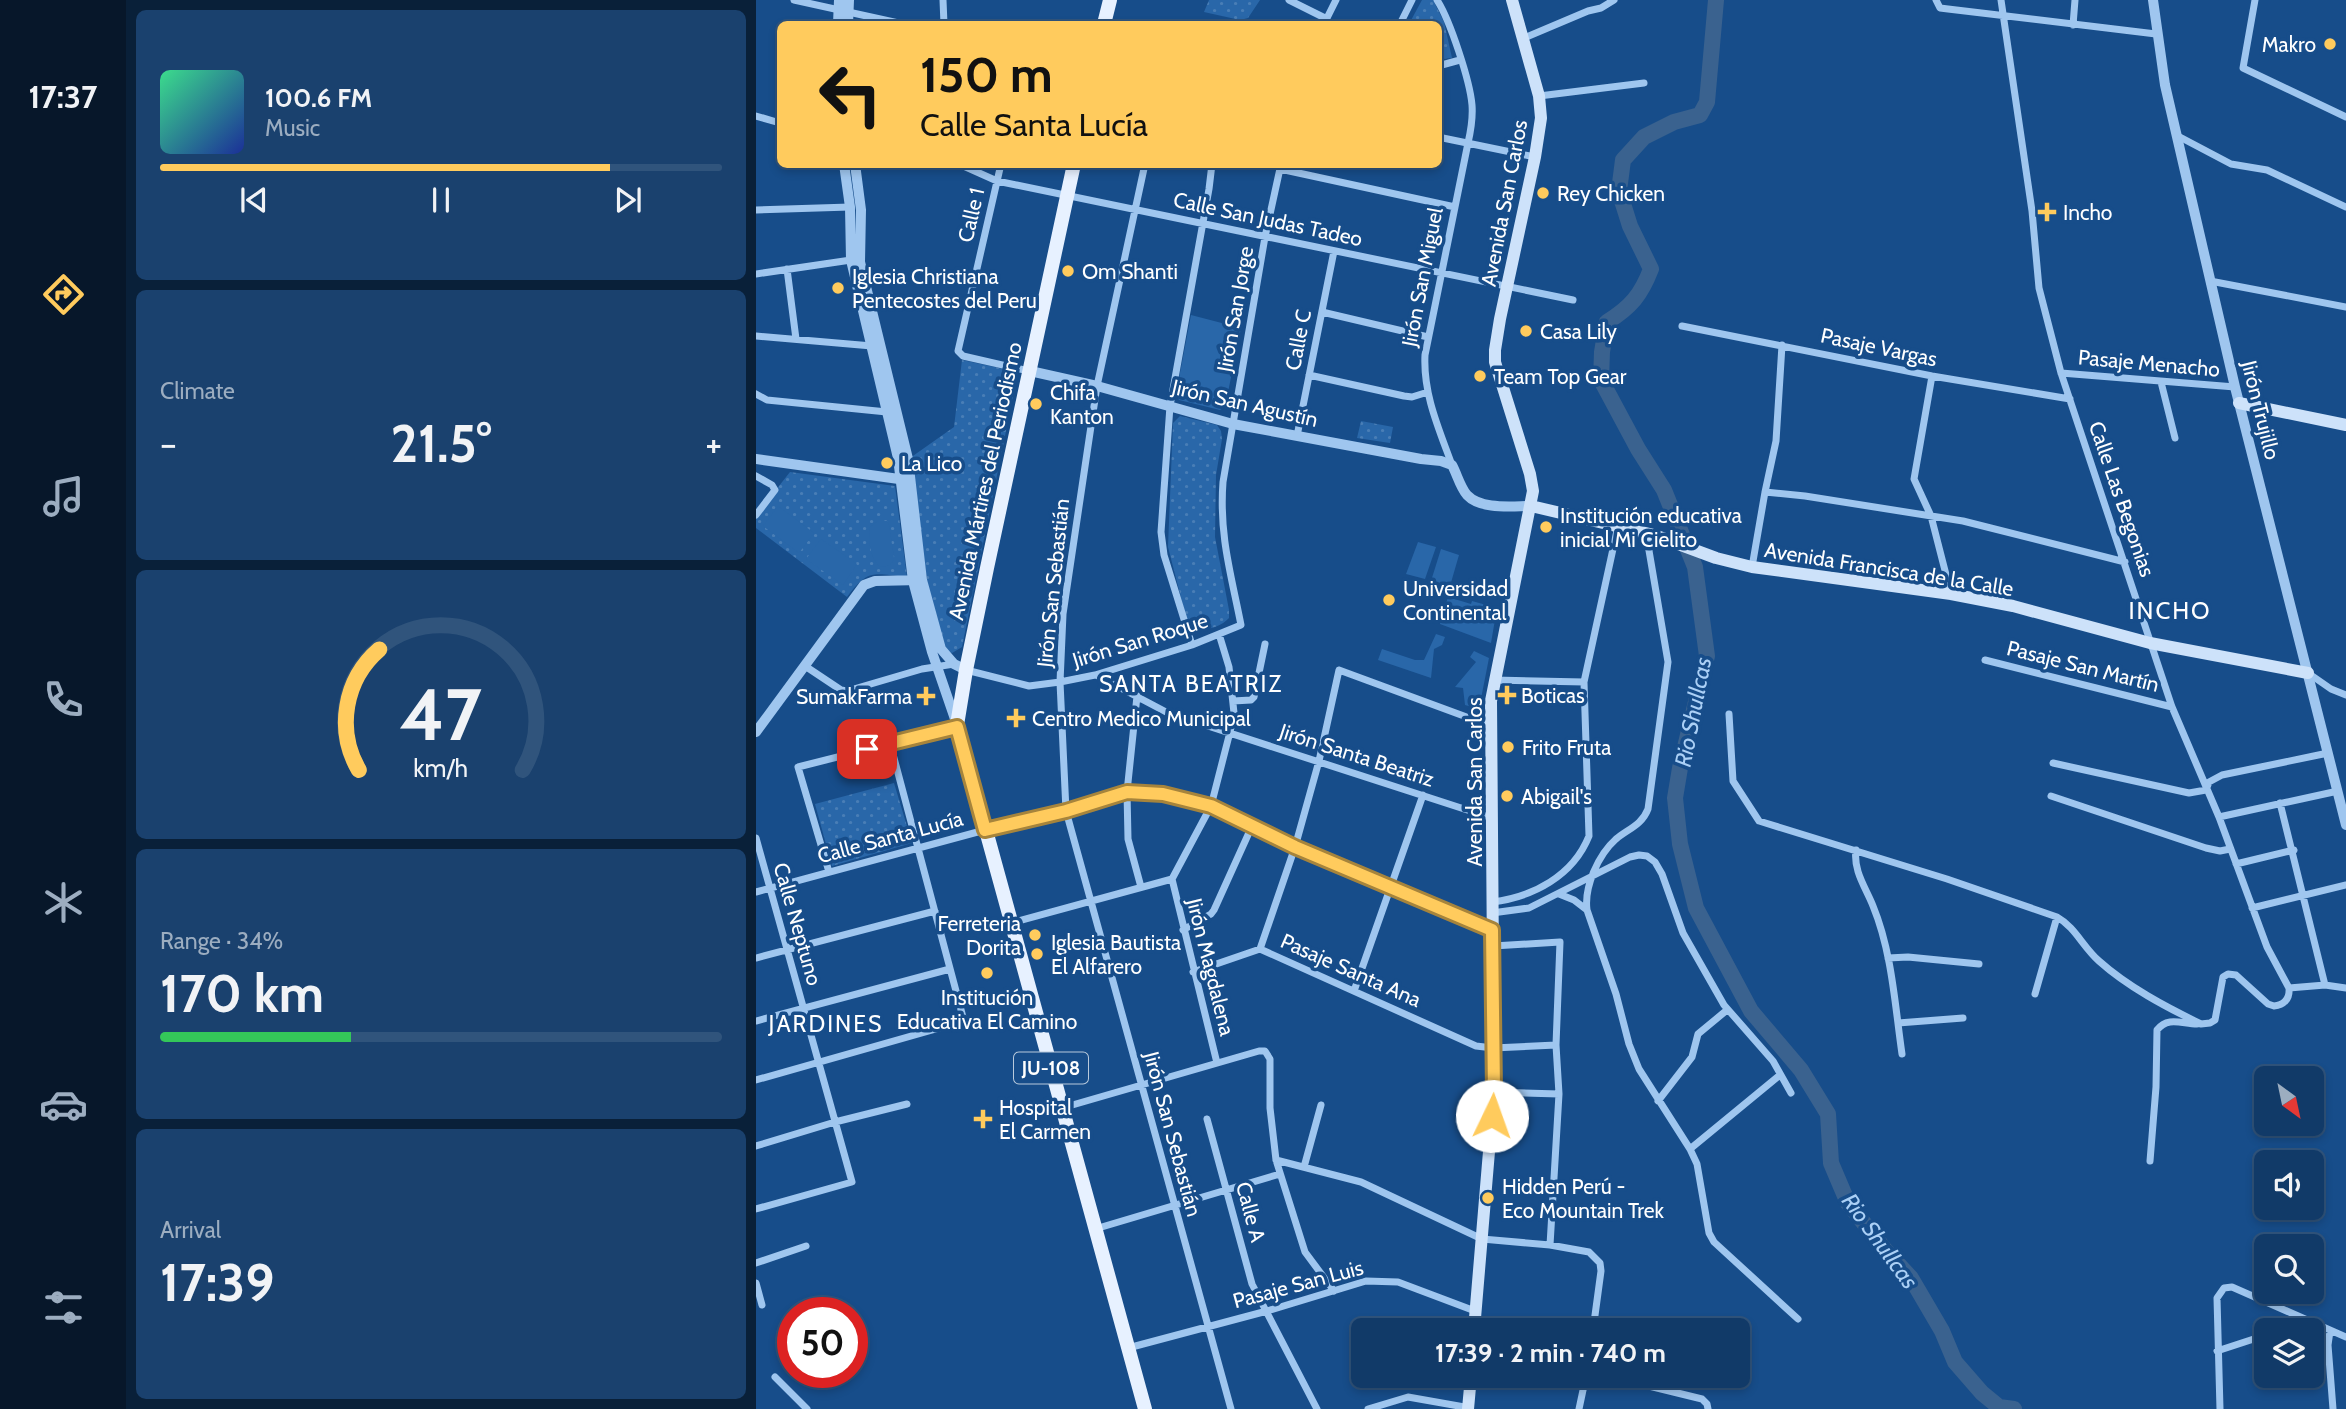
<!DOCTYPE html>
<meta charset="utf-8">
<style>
:root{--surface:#113a68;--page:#1a416e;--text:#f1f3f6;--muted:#9cadc0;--line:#30547c;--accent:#ffcb5d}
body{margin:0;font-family:Cabin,sans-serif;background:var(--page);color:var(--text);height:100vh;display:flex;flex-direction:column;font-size:26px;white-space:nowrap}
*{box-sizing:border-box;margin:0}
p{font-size:23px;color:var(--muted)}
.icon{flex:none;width:38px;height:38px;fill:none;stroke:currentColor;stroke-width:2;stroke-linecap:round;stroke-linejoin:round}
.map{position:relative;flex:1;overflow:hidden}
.details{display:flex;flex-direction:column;gap:10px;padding:10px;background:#092039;width:630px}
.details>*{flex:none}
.banner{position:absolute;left:21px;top:21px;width:665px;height:147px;border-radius:10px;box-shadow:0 4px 10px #0003,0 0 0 2px var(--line);background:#ffcb5d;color:#111;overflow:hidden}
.needle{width:46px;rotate:147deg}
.fabs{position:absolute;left:1498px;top:1066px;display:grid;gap:14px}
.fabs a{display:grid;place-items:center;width:70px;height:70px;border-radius:10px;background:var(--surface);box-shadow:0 4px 10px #0003,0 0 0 2px var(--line);font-size:35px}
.speed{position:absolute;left:21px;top:1297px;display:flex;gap:14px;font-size:35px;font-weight:700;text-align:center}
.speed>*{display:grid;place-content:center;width:91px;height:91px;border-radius:50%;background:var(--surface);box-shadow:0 4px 10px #0003,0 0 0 2px var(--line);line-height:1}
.speed .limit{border:10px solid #d22;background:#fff;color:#111}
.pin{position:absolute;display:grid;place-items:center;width:60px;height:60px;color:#fff;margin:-30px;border-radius:14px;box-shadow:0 4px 10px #0006}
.me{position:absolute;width:77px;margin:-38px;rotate:3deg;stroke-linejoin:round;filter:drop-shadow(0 0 5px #0008)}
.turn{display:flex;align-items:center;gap:24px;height:147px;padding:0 28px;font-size:32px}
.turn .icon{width:91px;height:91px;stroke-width:2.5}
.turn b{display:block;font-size:49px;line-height:60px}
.big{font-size:52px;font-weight:800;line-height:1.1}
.details .widget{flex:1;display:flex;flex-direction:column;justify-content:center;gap:10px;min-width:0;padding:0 24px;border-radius:10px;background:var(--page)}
.details .dial{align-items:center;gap:0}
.dial svg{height:182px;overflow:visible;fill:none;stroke:var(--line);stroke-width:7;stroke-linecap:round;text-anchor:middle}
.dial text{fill:var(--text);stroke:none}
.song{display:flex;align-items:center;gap:21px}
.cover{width:84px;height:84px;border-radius:10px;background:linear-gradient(135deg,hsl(150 70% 55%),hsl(230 70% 35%))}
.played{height:7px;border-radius:4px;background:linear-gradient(90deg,var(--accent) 80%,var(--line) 80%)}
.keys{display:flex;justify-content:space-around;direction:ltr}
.heat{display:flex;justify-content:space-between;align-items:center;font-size:38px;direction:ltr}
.charge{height:10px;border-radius:5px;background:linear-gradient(90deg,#34c759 34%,var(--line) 0)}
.trip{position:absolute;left:595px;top:1318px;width:399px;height:70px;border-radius:10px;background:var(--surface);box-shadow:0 4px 10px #0003,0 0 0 2px var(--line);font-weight:800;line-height:70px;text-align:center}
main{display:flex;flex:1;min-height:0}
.tab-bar{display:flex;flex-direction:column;width:126px;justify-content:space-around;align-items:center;background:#07172a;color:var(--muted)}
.tab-bar .icon{width:49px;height:49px}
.tab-bar .selected{color:var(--accent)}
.tab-bar b{font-size:32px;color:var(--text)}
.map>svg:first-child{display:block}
.park{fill:url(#park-dots)}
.garden{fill:#2967a9}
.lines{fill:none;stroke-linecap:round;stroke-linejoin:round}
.river{stroke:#3a628f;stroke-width:16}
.minor{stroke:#9fc6ef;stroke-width:7}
.tertiary{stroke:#9fc6ef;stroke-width:10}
.secondary{stroke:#cde2fa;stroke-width:12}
.primary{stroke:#e7f1ff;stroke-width:14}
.route-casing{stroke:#a6843c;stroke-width:18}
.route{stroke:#ffcb5d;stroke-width:12}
.poi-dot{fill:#ffcb5d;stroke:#174d8a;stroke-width:2.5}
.labels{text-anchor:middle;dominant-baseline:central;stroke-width:7;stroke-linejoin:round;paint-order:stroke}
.shield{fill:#174d8a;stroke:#b9cadc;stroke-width:2}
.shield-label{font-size:19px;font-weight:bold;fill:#fff}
.poi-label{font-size:21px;fill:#fff;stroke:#174d8a;text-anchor:start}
.street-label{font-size:21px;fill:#fff;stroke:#174d8a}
.neighbourhood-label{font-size:23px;letter-spacing:2px;fill:#fff;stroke:#174d8a}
.water-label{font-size:23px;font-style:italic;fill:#abd0f6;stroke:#174d8a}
.quarter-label{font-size:24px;letter-spacing:2px;fill:#fff;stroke:#174d8a}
</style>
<main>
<nav class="tab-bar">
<b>17:37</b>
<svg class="icon selected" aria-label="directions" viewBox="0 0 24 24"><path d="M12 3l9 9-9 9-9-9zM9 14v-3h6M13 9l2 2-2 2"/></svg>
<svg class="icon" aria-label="music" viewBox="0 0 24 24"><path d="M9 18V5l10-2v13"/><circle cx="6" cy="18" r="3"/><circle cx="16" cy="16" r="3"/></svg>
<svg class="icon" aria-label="phone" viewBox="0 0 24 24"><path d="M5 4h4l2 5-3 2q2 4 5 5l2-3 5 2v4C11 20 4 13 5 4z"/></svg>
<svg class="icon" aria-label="climate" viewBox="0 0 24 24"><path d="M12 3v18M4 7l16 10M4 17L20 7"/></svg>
<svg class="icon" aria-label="car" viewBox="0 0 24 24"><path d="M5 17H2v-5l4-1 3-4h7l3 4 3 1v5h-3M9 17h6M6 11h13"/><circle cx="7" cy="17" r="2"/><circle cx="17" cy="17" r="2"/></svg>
<svg class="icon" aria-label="filters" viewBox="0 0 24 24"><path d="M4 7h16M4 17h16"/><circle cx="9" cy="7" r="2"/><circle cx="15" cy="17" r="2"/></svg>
</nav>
<section class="details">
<div class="widget">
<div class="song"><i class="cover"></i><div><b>100.6 FM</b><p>Music</p></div></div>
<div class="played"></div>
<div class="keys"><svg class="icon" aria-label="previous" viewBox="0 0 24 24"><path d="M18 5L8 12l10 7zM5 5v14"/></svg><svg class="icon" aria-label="pause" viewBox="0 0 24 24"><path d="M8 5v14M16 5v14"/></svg><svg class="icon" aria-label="next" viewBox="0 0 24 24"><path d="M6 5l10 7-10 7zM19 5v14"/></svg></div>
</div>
<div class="widget"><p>Climate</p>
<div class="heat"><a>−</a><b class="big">21.5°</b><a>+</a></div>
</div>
<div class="widget dial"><svg viewBox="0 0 100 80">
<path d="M14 69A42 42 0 1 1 86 69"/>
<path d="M14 69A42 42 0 0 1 23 16" stroke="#ffcb5d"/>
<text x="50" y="56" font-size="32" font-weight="700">47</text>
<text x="50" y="72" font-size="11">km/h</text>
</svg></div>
<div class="widget"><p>Range · 34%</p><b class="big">170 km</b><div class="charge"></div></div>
<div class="widget"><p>Arrival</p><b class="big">17:39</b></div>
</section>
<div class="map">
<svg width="1590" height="1409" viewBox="0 0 1590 1409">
<defs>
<pattern id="park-dots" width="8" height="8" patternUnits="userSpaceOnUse" patternTransform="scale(1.75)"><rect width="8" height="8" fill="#2967a9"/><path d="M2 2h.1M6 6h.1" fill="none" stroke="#497eb6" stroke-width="1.8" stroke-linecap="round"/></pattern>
</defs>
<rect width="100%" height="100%" fill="#174d8a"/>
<path class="park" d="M453,0H504L492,18L484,20L448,12Z
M666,0H677L688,22L696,58L683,59L682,24H653Z
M206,360L262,372L206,647L196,653L188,649L172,587L154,458L198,427Z
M424,416L461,425L465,431L466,439L460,475L459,537L473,610V618C465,627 447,632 436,629L431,621L412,547L417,423Z
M605,421L637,427L634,443L601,438Z
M34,472L139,486L151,577C117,574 113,568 91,597L0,528V515Z
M138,783L156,843L76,866L59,804Z"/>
<path class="garden" d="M435,315L485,328L469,407L464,410L423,400L420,394Z
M22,506L58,533L43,553L7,526Z
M122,521H131L133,525L138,558C136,565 131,568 123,566C114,557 112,540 114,527Z
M65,539L101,564L87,585L50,559Z
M662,542L680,547L669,579L650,574Z
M685,549L703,555L694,586L675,581Z
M692,597L715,604L716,601L741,608L735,643L684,624Z
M680,634L689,637L686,645L678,649L675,678L622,660L626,649L659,660H668Z
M718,651L733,658L723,709L709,705L707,688L699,687L720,662L714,657Z"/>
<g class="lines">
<path class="river" d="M960,0L951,102L944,115L918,122L888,137L867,160L863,191L874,226L895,269C885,295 875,307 851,322L846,352L845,380L882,449L908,490L939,567L951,656L924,768L919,798L924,844L940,908L995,1011L1045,1070L1072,1114L1075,1163L1092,1203L1130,1251L1155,1278L1186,1331L1199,1362L1226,1393L1243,1407L1258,1409"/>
<path class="minor" d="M38,0L147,24
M187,0L188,24
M533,0L571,19
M681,0C694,20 714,81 716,105C717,118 715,130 712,143L669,355C667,394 683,429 696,465
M1180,0L1184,8L1192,9L1400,34
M1245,0L1276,211L1283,288L1305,373L1416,707L1463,817L1511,947L1533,988
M1499,0L1487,68L1590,117
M568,24L580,0
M644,24L656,0
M1317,25L1319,0
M768,38L832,11L845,8L858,0
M682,66L704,60
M783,96L888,83
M0,116L24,123
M1420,135L1475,164L1511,170L1590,207
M682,137L779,157
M203,164L241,181L817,300
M245,164L202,351L207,356L273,371
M389,164L341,386L307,614L304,682L310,811L475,1409
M524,169L699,207
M0,210L94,207
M31,269L40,339
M0,274L95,260
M1454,281L1590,307
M566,312L672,337
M926,326L1176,376L1314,399
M0,336L116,346
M1305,373L1479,387
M553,375L648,396L656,397L672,392
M1176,376L1158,479L1175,516L1195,594
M1405,382L1419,438
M0,394L11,400L131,412
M541,436L578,251
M0,476L16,485L19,490L0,515
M1009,492L1020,441L1026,345
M996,567L1009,492L1049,496L1207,521L1369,562
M436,645L408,555L405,532L414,406L453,189L456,164
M1229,660L1416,707
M49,666L85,690L91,691L166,669L198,664
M210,670L273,686L304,682L339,675L436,645L485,625C475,574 463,535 467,482L509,237L525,164
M1552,673L1575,689L1590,695
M340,675L412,713L736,818
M738,680L828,682
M381,696L371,792L372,839L385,887
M477,701L495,700L498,697L509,644
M973,714L977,781L1003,821L1191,879L1301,917C1319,927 1327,947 1343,961C1372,987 1410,1007 1445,1024L1454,1023L1459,1020L1467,977L1472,974L1480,975L1512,1004L1518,1006C1528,1005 1534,999 1533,988
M1297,763L1433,793L1450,790L1453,782L1466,775L1572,753
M1295,796L1450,848L1464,851L1474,849
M1524,803L1569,985
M1463,817L1582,791
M0,838L96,1182L0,1209
M1100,850C1097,871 1110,888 1117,906C1136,952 1139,1006 1146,1054
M1480,864L1538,850
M73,872L42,767L201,727
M416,879L461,1063
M0,892L229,830L310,811L371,792L407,794L455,806L539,847L736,930
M803,894L818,900L831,910L860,994L873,1044L883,1069L934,1149L941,1164L953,1233L958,1242L1042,1319
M736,902C777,897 817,876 833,836L828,682L862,526
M1496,908L1590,885
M831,910C828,887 842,855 860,839C872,829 886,825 892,809L912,662L890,533
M736,913L773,908L874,857L883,855L891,856L899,862L906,874L927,933L968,1005L1017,1061L1035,1093
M255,923L416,879L455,806L474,732L478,713L473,667L463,634
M427,930L455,914L458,910L496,826
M737,946L804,942L800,1045L803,1094L794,1245
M504,949L539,847L563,761L583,670L735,726
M0,958L179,911
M1132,958L1152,957L1223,964
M437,972L504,949L720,1046L737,1048L800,1045
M1533,988L1569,985L1590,988
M598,991L667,795
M1279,994L1301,917
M0,1021L194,969
M1142,1023L1207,1018
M0,1080L208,1021L134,743
M738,1092L803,1094
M902,1101L936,1057L942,1034L971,1010
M306,1108L503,1051H509L514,1059V1108L520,1160L549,1252L578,1291
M451,1119L496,1284L561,1409
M0,1146L79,1122L151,1104
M934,1149L1024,1075
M520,1160L605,1182L726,1239L794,1245L833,1252L844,1263L845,1271L837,1330
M1394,1161L1400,1087L1401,1030C1412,1016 1426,1024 1441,1024
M548,1167L565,1105
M339,1229L524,1174
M0,1263L50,1246
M0,1283L6,1305
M1524,1330L1550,1320
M1574,1331L1572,1345L1577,1409
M372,1348L511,1311L610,1281L642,1282L719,1311
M1461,1351L1510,1335
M852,1376L946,1399L951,1404L952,1409
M19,1377L51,1409
M612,1409L652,1397L714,1408
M823,1409L830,1376
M1464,1409L1461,1298L1468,1288L1476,1287L1590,1337"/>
<path class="tertiary" d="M1397,0L1409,85L1479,387L1590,825
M82,24L83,0
M92,24L93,0
M88,164L94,207L95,260L142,458L157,581L176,652L200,722
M99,164L105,210L104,262L152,459L166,580L185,649L198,664L210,670
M274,371L341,386L477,424L665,459L685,461L696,465C701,474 704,487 711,495C725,510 756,506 775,506
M0,459L150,480
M0,732L108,585L119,581L164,580"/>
<path class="secondary" d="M1483,403L1590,425
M775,506L898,535L960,558L996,567L1195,594L1257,606L1394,643L1552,673
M718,1330L738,1092L735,701L777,491L774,474L739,362V350L744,319L779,157L785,118L783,96L756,0
M712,1409L715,1376"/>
<path class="primary" d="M348,24L354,0
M318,164L231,568L210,670L201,725L389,1409"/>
</g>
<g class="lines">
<defs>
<path id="route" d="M111,749L201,727L229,830L310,811L371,792L407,794L455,806L539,847L736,930L738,1092L736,1116"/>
</defs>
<use href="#route" class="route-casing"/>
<use href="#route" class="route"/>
</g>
<g class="poi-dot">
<circle cx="1574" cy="44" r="7"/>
<circle cx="787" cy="193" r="7"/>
<path d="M1287.5 201.5h7v7h7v7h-7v7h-7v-7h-7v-7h7z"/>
<circle cx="312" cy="271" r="7"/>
<circle cx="82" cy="288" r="7"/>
<circle cx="770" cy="331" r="7"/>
<circle cx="724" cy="376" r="7"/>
<circle cx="280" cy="404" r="7"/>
<circle cx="131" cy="463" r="7"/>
<circle cx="790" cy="527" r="7"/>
<circle cx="633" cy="600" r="7"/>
<path d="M747.5 684.5h7v7h7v7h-7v7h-7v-7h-7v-7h7z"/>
<path d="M166.5 685.5h7v7h7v7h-7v7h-7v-7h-7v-7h7z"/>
<path d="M256.5 707.5h7v7h7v7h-7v7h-7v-7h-7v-7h7z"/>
<circle cx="752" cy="747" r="7"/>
<circle cx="751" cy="796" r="7"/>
<circle cx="279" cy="935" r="7"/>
<circle cx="281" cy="954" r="7"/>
<circle cx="231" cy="973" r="7"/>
<path d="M223.5 1108.5h7v7h7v7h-7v7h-7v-7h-7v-7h7z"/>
<circle cx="732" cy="1198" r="7"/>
</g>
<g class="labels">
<rect class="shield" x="258" y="1052.5" width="74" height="31" rx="5"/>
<g class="shield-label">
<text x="295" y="1068">JU-108</text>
</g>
<g class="poi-label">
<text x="1560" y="44" text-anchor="end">Makro</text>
<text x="801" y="193">Rey Chicken</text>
<text x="1307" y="212">Incho</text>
<text x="326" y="271">Om Shanti</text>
<text x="96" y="276">Iglesia Christiana<tspan x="96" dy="24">Pentecostes del Peru</tspan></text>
<text x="784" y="331">Casa Lily</text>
<text x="738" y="376">Team Top Gear</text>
<text x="294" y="392">Chifa<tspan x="294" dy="24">Kanton</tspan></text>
<text x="145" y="463">La Lico</text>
<text x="804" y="515">Institución educativa<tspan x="804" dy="24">inicial Mi Cielito</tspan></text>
<text x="647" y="588">Universidad<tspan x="647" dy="24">Continental</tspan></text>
<text x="765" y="695">Boticas</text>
<text x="156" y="696" text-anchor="end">SumakFarma</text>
<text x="276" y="718">Centro Medico Municipal</text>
<text x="766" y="747">Frito Fruta</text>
<text x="765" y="796">Abigail's</text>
<text x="265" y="923" text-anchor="end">Ferreteria<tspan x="265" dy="24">Dorita</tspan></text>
<text x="295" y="942">Iglesia Bautista<tspan x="295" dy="24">El Alfarero</tspan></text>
<text x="231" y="997" text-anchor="middle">Institución<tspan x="231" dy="24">Educativa El Camino</tspan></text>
<text x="243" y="1107">Hospital<tspan x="243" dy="24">El Carmen</tspan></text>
<text x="746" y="1186">Hidden Perú -<tspan x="746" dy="24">Eco Mountain Trek</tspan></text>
</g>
<g class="street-label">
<text transform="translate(748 203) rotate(-79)">Avenida San Carlos</text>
<text transform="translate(215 215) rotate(-77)">Calle 1</text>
<text transform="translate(512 219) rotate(12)">Calle San Judas Tadeo</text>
<text transform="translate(666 277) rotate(-79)">Jirón San Miguel</text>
<text transform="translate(479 309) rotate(-80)">Jirón San Jorge</text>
<text transform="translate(542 340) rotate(-79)">Calle C</text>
<text transform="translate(1123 347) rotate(12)">Pasaje Vargas</text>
<text transform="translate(1393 363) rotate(5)">Pasaje Menacho</text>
<text transform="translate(489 403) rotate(13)">Jirón San Agustín</text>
<text transform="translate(1505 410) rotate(76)">Jirón Trujillo</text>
<text transform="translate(229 481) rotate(-78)">Avenida Mártires del Periodismo</text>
<text transform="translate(1366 499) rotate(71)">Calle Las Begonias</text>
<text transform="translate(1133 569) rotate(9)">Avenida Francisca de la Calle</text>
<text transform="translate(297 583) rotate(-84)">Jirón San Sebastián</text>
<text transform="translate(384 640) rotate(-17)">Jirón San Roque</text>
<text transform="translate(1327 666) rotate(14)">Pasaje San Martín</text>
<text transform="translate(601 755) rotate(18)">Jirón Santa Beatriz</text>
<text transform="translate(718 782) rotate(-90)">Avenida San Carlos</text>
<text transform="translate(134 837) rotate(-15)">Calle Santa Lucía</text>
<text transform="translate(42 924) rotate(74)">Calle Neptuno</text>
<text transform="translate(455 967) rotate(76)">Jirón Magdalena</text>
<text transform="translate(595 970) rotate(24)">Pasaje Santa Ana</text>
<text transform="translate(417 1134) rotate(75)">Jirón San Sebastián</text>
<text transform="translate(495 1212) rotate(75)">Calle A</text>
<text transform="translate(542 1284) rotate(-15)">Pasaje San Luis</text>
</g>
<g class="neighbourhood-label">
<text x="435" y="684">SANTA BEATRIZ</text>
<text x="70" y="1024">JARDINES</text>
</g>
<g class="water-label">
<text transform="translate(937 712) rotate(-79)">Rio Shullcas</text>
<text transform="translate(1124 1241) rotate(54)">Rio Shullcas</text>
</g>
<g class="quarter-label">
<text x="1414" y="610">INCHO</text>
</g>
</g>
</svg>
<div class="fabs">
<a><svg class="needle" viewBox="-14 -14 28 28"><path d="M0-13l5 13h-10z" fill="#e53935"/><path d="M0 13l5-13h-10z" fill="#9cadc0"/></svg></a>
<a><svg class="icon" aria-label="sound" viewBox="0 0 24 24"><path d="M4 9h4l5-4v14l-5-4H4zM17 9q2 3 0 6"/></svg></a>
<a><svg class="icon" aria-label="search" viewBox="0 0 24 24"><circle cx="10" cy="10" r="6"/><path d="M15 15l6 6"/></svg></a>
<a><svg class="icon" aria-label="layers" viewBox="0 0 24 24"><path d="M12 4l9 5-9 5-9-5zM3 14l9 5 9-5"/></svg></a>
</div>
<div class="speed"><div class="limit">50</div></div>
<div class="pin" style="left:111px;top:749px;background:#d93025"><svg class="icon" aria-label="arrive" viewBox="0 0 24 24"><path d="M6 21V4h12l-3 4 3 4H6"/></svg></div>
<svg class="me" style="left:736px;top:1116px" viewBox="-20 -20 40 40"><circle r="19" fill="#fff"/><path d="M0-13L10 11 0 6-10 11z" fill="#ffcb5d"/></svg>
<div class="trip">17:39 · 2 min · 740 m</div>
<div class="banner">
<div class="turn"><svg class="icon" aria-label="left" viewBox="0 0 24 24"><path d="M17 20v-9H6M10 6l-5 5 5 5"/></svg><div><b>150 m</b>Calle Santa Lucía</div></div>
</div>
</div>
</main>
